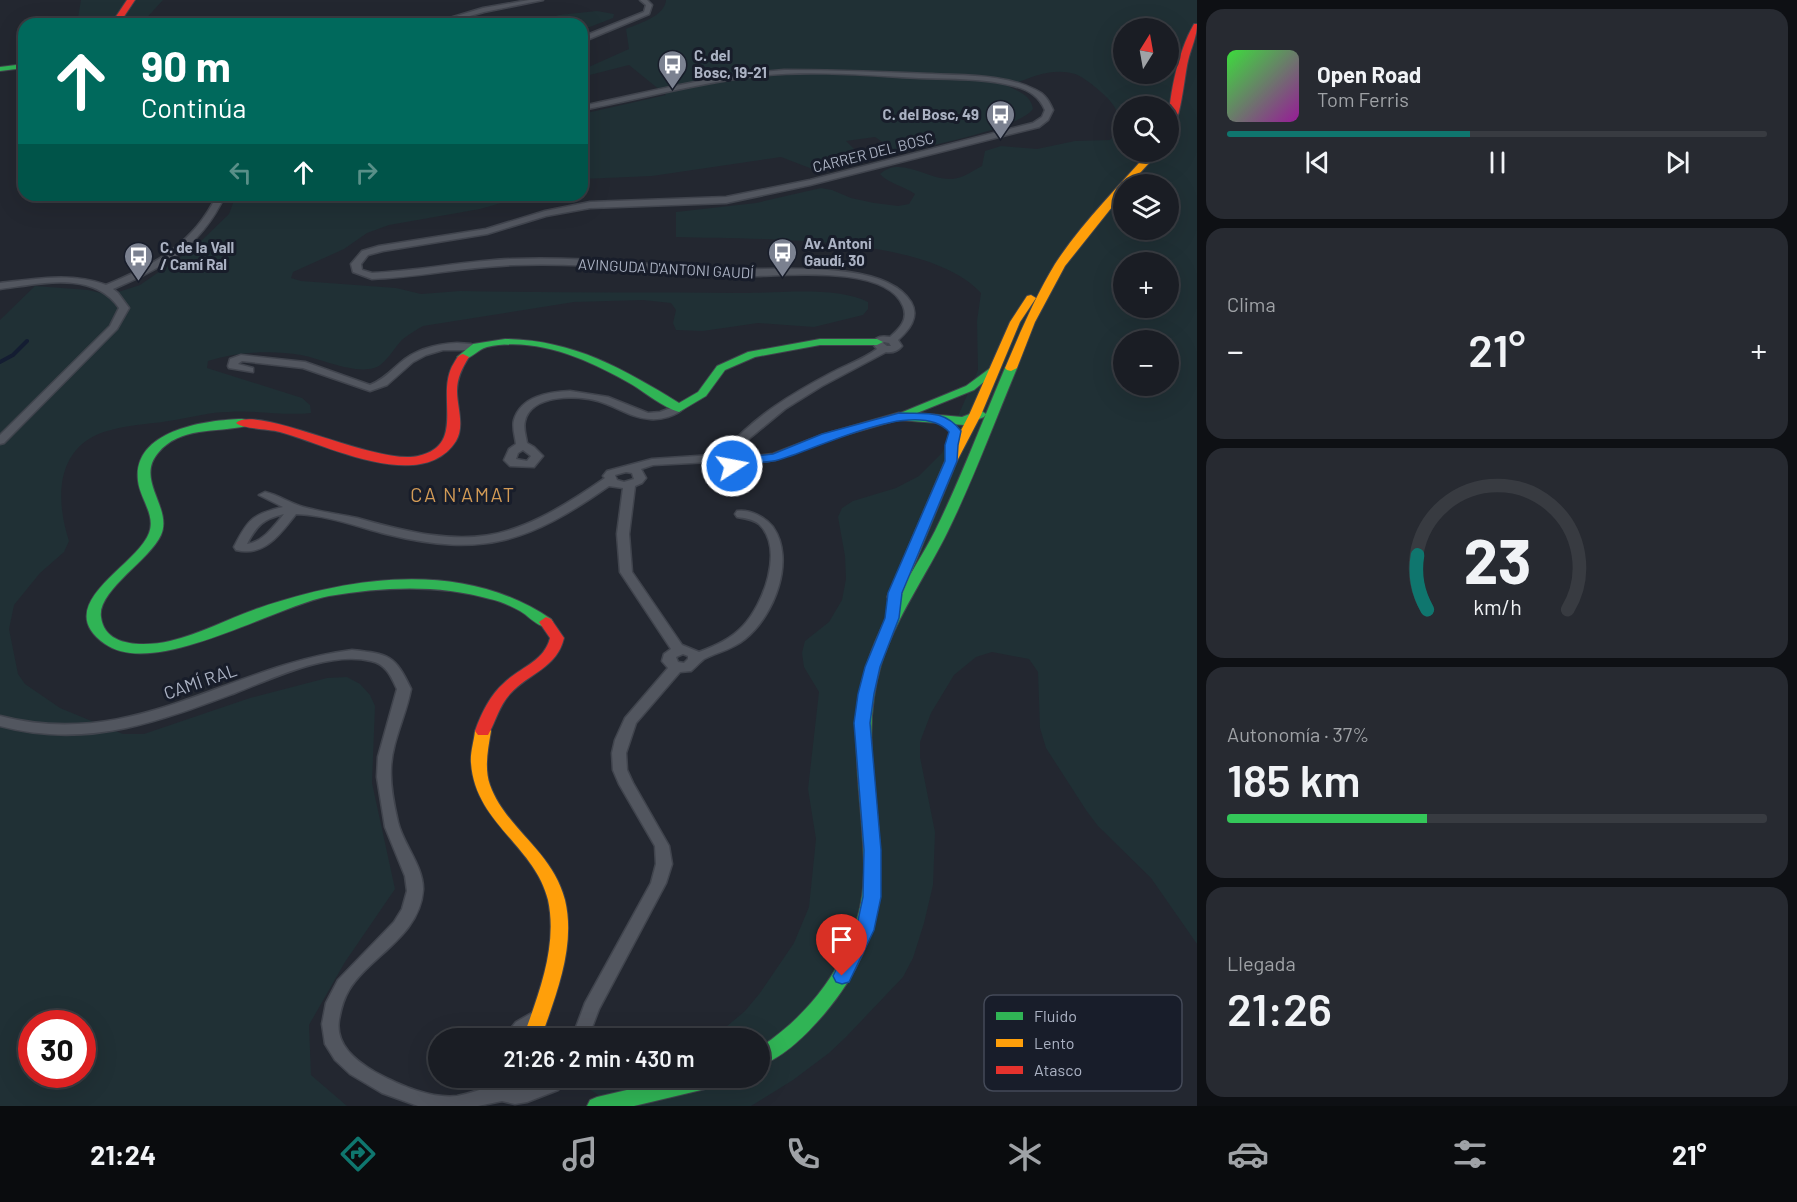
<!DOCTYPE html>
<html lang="es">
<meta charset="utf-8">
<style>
:root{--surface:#1a1d24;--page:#272a31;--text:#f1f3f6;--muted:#9fa2a6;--line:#383b41;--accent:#0f766e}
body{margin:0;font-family:Barlow,sans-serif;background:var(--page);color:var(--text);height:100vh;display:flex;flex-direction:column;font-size:22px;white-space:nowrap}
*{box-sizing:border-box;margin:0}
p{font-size:20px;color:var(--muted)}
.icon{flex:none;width:33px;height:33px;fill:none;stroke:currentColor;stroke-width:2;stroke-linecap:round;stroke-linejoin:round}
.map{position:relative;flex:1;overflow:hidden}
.side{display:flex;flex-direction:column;gap:9px;padding:9px;background:#0e1014;width:600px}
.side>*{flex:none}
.hud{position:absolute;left:18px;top:18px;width:570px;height:183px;border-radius:18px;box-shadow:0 6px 24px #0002,0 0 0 2px var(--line);background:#00695c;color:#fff;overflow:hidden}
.needle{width:39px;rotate:11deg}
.controls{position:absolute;left:1113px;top:18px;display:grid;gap:12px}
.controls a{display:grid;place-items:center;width:66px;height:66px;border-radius:50%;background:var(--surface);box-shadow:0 6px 24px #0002,0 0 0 2px var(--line);font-size:30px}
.speed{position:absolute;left:18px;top:1010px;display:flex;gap:12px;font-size:30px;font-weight:700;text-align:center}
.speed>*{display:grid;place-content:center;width:78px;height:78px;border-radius:50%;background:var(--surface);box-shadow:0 6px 24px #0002,0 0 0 2px var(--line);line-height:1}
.speed .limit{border:9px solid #d22;background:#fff;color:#111}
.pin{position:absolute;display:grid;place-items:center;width:51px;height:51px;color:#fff;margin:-62px -26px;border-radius:50% 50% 50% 0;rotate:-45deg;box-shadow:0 0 6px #0007}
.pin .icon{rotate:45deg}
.me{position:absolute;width:66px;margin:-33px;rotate:79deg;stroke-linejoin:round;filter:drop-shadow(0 0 4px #0008)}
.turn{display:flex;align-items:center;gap:21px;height:126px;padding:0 24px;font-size:27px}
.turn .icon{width:78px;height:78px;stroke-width:2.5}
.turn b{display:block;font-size:42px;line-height:51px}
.lanes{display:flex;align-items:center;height:57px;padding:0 24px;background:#0003;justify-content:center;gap:30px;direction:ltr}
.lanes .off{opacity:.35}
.big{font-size:45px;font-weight:600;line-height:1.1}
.side .card{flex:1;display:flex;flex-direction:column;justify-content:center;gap:9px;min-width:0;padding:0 21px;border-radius:18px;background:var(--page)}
.side .dial{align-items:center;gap:0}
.dial svg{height:156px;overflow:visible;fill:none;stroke:var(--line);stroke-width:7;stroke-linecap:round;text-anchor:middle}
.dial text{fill:var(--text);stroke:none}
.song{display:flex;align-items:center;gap:18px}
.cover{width:72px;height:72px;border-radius:9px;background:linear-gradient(135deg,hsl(120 70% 55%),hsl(300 70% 35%))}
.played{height:6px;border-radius:3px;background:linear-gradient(90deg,var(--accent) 45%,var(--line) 45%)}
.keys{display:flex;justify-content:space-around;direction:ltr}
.heat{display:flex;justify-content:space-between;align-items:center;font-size:33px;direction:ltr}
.charge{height:9px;border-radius:4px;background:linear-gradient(90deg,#34c759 37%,var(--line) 0)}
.trip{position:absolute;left:428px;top:1028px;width:342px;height:60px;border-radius:30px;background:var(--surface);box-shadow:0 6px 24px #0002,0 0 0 2px var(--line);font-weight:600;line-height:60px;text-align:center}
.dock{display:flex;height:96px;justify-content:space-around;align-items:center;background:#0a0c0e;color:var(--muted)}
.dock .icon{width:42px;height:42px}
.dock .selected{color:var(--accent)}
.dock b{font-size:27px;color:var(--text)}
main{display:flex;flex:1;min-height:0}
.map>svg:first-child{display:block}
.green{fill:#203035;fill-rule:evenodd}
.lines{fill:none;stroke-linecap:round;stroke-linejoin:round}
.stream{stroke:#141d32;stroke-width:4}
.street-casing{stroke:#40444d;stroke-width:3}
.fast-casing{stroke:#40444d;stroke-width:2}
.slow-casing{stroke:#40444d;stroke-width:2}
.jam-casing{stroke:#40444d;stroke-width:2}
.street{fill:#52565f;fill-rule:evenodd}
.fast{fill:#30b455;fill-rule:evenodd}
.slow{fill:#ff9f0a;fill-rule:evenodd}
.jam{fill:#e5322d;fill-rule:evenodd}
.route{fill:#1a73e8;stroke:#114b97;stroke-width:1.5}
.labels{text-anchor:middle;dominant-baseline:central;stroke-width:6;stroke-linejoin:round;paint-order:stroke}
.far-poi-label{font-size:15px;font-weight:bold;fill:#abb2c3;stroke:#181d2a;text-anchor:start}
.far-street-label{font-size:15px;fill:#abb2c3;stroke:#181d2a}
.street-label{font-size:18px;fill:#abb2c3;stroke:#181d2a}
.neighbourhood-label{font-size:20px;letter-spacing:1.5px;fill:#d39b56;stroke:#181d2a}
.key{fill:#181d2a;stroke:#444a58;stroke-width:1.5}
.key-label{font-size:16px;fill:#abb2c3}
</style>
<main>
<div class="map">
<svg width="1197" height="1106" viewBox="0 0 1197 1106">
<rect width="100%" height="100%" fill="#232730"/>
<path class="green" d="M81,0H163L141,24H77Z
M666,0H1197V944L1151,878L1098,826L1086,810L1046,748L1040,728L1038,672L1029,659L992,652L976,657L954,675L931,713L920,742V757L935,832L933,885L924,923L913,958L903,977L846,1037L829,1053L793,1080L751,1106H615L586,1087L612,1077H759V1038H713L745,1011L760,993L794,943L809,907L816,839L808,789L819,692L804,667L802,653L805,641L829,622L842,600L846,579L845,556L838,517L842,508L853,501L896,488L919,476L942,453L978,370L977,321L981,293C926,233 754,240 676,237V212L756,203L821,188L832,190L851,198L874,203L898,206L909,204L915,194C904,186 889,184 880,174C901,155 929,181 952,179C964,178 972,171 982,166L985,151L1001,146L1037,149L1075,141L1110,140C1117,133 1120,119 1116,110C1113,100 1085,77 1075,74C1051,67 1030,78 1008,86C1019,92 1031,95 1033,109C1018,129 927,146 899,153L875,137L846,141L862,157L815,170L781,157L652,176L582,179V114L666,95L629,65L582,77V70L629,49L626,29C640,23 665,16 666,0ZM1124,28H1168V74H1124ZM1124,106H1168V152H1124ZM1124,184H1168V230H1124ZM1124,262H1168V308H1124ZM1124,340H1168V386H1124Z
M597,11L614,14L613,18L582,30V24H522L559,15Z
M236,195H529L480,209L389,225L367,233L344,249L293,272L291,278L301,281L396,288L421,294L460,291C552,293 644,292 736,293C774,294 834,285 868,302V309L863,315L814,327L758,323L703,331L676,330L673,323L676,310L671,303L643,300L574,302L423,326C416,330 409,334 403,339C394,347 386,365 374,368C353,374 322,359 301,355C270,350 237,352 208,361L207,368L302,398L310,405L311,413C283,416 256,410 229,412C210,412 193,417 175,420C154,424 132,424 111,430C57,443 54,495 69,541L64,552L40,573L14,605L9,629L18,674L25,684L60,708L123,734H144L250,698L327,678L347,677L360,684L370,695L375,706L372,783L395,889L345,962L309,1025L311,1075L347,1106H0V320L35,286L88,290L109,295L140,285L195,247L229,214ZM32,1023H82V1074H32Z"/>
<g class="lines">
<path class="stream" d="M0,362L13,355L27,341"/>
<defs>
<path id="street" d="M529,0H543L484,12L441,24H430L483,8Z
M640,0H647L652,5L649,14L582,42V37L644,12L646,5Z
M784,70C833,70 882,72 932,74C966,76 1004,74 1036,90C1045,94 1049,101 1053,110L1048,120L1039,127L810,185L726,203L590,208L546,216L487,234L383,251L368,255L361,264L362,270L372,273C419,271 465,261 512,259C580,256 648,265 716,269C764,272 883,256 911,302C920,317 909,330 898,340L902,346C898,351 892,353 886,352L822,386L785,409L751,437L735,453H727L725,451C753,417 793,393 831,373C846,365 864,359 877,349L872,343C877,336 882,336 890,337C899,329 909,320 903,306C887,266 793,275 758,276C745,276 731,275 717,274C649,271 581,262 513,265C465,267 419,277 372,279L353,272L351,264L362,251L379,246L486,229L545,211L590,202L726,197L810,180L1033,123L1042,117L1045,110C1039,96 1029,90 1014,86C984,78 951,79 919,78C866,75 810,70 756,76C697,83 640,99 582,110V106C649,92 715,75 784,70ZM884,342L889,343L891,346H887L883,343Z
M217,195H225C202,246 163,268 113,289L118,293L129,308L117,329L4,443L0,444V435L110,326L119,308C93,270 39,284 0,289V283C36,279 72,272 106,285C154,265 194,244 217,195Z
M457,343L471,344L476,347L471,350H443L426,355L413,362L387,385L370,391L303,368L242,361L239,363L238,364L253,368V372L229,368L228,366L230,359L241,355L305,362L370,385C383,380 391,371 400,363C416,349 437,344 457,343Z
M570,391L608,397L648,413L660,412L679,405L684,408C676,416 661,420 650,419C631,418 616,406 598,401C578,395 531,394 525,421C523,428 526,436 527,443L534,447L543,456L534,467L510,466L504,460L509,449L516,444C515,436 512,427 514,420C521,396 549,392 570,391ZM523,450L531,456L527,461L516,459L518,453Z
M899,413L903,414L904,416L903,418L830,439L775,460L743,464L725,469L714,466L710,462L653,465L641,469L646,478L642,483L635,486L629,534L632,572L682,645L699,652C715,646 731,639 743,626C763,605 785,549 759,524C753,519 744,518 737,517L735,514L737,511C750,509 765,517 773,527C796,560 774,616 745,639C733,649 718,652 704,659C700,662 695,668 691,671L680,672L636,723L626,753L627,770L633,783L669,846L672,864L666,883L599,1009L588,1038H572L585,1003L651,883L656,864L655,846L619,784L613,770L612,753L615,740L625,718L668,668L662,661L664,654L671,649L620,572L617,534L623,488L609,486C529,542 483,558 386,534C356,526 327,515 296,514C280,534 265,557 236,550L234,547C248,519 253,514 283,507L259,495L265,492C278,495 290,503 303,507C320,512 339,514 357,518C470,550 507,546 605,478L603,476L607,471L652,459L713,455L725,463L740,458L773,454L822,435ZM626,472L632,473L634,479L624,482L617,480L615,475ZM284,514C274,526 263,542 247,544C257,525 263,519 284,514ZM683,654L688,656V659L684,663L678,662L676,657Z
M352,650C389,654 395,655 411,689C406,716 392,741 391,768C390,786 394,805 398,822C403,844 424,867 423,890C420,936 370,956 349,990C343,1000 341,1009 339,1020C335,1045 356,1061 375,1072C399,1085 430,1099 457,1096C469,1094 481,1089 492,1086L490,1077H508L510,1087C528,1091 534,1081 549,1077C555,1075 563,1077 570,1077L567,1082L558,1090L527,1102L515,1104L502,1101L478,1106H418L382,1093L350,1074L335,1060L325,1044L322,1024L326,1003L338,980L394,922L402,909L407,891L405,876L385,827L377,777L378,757L397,689C391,676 386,664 371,661C328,651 274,678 235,693C200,706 163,720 126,728C85,737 41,737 0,726V716C135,751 227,666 352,650Z
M537,1010L543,1012L545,1017L543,1022L522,1038H503L516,1022Z"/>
<path id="fast" d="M24,64V68L0,71V67Z
M505,339C573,340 622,368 679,403L698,392L717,366L748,352L820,339H877L883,342L877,345H820L755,357L725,370L706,396L679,412C662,407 646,393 631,384C589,360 537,336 487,347C477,350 472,358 463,360L457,357L473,344Z
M1011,365L1017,368C994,423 974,478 948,531C926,576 896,617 881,665C858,742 884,809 880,886C878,931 855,978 825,1013C808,1033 785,1057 759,1066V1048C819,1009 863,944 864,872C864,801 845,734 867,664C882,616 912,575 935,531C961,478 982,422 1005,368Z
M993,366L999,369L997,371L974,390L917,413L962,417L980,410L986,414L984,417L964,425L899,420L893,416L966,386Z
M242,419L246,420L248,423L246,426C216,433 180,426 158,453C135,480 173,508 161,535C150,560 97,591 101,617C105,649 148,646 170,641C201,634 229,618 259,608C353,576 464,560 551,619L553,622L551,625C547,627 547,627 542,626C534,623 527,615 520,611C511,606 500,601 490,599C438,584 382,587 329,596C273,607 154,679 105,644C49,605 137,566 149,533C156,515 140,499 138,481C132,430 206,420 242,419Z
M682,1077H728L725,1083L718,1086L634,1106H587L590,1100L597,1097Z"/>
<path id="slow" d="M1149,152H1159L1130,184H1124V192L1065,266L1035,322L1017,368L1011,371L1007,370L1005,368C1020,333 1035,297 1055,264C1081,224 1118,187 1149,152Z
M1031,295L1036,298L1020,322L981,415L957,461L901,597L894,602L889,600L887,597L945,461L969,415L1010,322L1027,296Z
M483,725L488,727L491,731C488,749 484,768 490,785C506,829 552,850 565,900C576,946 556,995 541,1038H523C538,995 558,947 548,900C535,846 475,823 471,763C470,753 474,741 475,731L478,727Z"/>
<path id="jam" d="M127,0H135L119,24H111Z
M1194,24H1197C1197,37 1191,48 1188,61C1184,77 1181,126 1168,134C1168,100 1177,53 1194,24Z
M463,354L469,357C462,368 457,378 457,391C457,407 465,426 456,441C422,495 325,444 280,432C269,429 243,429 236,423C257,404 377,466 418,456C468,445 434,394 454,363C457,358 458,355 463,354Z
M546,617L551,619L564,638C557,668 529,673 510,694C499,706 496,721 488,735H478L475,731C481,714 490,695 504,683C520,667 544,662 550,638L539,622Z"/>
</defs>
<use href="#street" class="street-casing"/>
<use href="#fast" class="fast-casing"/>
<use href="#slow" class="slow-casing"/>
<use href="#jam" class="jam-casing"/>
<use href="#street" class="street"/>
<use href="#fast" class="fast"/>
<use href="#slow" class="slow"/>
<use href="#jam" class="jam"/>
</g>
<path class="route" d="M899,413C925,414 944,409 961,431L958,445L957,461L902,593L899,618L880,667L874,694L870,723L881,850V897L874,930L849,982L842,984L836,982L833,976L856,930L863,897L864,850L854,723L858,694L865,667L885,618L888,593L945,461V445L949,432C917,396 816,450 778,460C767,463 756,462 745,464C741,465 737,468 732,469L726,466L735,458L773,454L822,434Z"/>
<defs>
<symbol id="bus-pin" viewBox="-11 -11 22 30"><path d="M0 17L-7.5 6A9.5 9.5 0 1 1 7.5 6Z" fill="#7b8190" stroke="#181d2a"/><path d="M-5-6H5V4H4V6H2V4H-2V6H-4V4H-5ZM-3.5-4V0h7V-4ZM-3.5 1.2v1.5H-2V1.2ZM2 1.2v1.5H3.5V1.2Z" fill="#fff"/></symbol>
</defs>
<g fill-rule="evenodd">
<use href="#bus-pin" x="656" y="48" width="33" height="45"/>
<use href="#bus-pin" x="984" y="98" width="33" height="45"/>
<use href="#bus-pin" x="766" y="236" width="33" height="45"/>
<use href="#bus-pin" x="122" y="240" width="33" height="45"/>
</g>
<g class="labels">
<g class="far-poi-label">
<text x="694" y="55">C. del<tspan x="694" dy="17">Bosc, 19-21</tspan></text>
<text x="979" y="114" text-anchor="end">C. del Bosc, 49</text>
<text x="804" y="243">Av. Antoni<tspan x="804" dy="17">Gaudí, 30</tspan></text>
<text x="160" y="247">C. de la Vall<tspan x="160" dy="17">/ Camí Ral</tspan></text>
</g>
<g class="far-street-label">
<text transform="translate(873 152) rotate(-14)">CARRER DEL BOSC</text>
<text transform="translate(666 268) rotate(3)">AVINGUDA D'ANTONI GAUDÍ</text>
</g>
<g class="street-label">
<text transform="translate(200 681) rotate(-19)">CAMÍ RAL</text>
</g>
<g class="neighbourhood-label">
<text x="463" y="494">CA N'AMAT</text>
</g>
</g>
<rect x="984" y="995" width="198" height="96" rx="9" class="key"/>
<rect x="996" y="1012" width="27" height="8" fill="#30b455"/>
<rect x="996" y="1039" width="27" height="8" fill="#ff9f0a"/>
<rect x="996" y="1066" width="27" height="8" fill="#e5322d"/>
<g class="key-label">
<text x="1034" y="1022">Fluido</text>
<text x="1034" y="1049">Lento</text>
<text x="1034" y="1076">Atasco</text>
</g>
</svg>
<div class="controls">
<a><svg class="needle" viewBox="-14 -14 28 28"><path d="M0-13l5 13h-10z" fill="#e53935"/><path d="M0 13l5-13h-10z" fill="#9fa2a6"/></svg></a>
<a><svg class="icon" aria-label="search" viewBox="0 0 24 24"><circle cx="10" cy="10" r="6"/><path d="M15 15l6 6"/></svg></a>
<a><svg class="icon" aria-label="layers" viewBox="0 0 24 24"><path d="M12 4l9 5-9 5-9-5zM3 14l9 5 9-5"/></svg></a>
<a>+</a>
<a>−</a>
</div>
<div class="speed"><div class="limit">30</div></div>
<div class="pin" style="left:842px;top:976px;background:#d93025"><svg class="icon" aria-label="arrive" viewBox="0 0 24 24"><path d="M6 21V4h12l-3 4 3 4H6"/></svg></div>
<svg class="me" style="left:732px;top:466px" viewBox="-20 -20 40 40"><circle r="17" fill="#1a73e8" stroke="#fff" stroke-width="3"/><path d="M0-11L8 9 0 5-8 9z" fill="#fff"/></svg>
<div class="trip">21:26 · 2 min · 430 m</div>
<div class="hud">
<div class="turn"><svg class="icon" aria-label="ahead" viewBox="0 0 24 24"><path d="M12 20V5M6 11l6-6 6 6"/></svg><div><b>90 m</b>Continúa</div></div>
<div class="lanes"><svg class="icon off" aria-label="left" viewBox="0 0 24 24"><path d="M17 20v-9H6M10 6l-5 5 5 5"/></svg><svg class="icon" aria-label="ahead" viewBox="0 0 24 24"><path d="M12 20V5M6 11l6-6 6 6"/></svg><svg class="icon off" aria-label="right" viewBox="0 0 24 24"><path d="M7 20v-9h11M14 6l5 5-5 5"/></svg></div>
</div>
</div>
<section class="side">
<div class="card">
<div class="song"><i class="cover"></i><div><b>Open Road</b><p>Tom Ferris</p></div></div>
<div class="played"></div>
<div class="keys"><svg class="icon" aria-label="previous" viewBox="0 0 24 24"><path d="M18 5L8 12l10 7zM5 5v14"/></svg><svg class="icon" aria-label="pause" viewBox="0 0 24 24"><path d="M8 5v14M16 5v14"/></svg><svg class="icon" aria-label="next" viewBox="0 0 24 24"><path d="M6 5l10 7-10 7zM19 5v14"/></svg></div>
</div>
<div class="card"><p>Clima</p>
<div class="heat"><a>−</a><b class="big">21°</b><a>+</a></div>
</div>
<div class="card dial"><svg viewBox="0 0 100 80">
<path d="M14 69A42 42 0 1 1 86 69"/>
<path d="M14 69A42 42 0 0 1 9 41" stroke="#0f766e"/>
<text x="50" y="56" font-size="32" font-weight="700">23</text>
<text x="50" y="72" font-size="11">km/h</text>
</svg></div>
<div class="card"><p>Autonomía · 37%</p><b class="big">185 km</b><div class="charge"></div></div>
<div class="card"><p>Llegada</p><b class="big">21:26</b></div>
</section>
</main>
<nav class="dock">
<b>21:24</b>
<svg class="icon selected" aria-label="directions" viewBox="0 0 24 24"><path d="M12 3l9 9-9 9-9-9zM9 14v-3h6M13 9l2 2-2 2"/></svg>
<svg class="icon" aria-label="music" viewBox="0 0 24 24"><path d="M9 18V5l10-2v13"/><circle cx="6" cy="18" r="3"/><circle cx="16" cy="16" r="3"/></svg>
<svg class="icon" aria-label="phone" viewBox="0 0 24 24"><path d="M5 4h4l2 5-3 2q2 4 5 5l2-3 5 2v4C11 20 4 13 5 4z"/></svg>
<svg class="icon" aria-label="climate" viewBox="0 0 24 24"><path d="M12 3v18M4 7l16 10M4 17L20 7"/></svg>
<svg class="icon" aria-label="car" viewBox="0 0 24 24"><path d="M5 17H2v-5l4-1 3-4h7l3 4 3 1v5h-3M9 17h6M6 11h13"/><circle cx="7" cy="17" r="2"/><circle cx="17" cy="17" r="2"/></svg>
<svg class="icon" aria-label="filters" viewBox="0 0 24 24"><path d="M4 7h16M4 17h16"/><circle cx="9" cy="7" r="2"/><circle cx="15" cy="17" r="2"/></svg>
<b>21°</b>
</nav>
